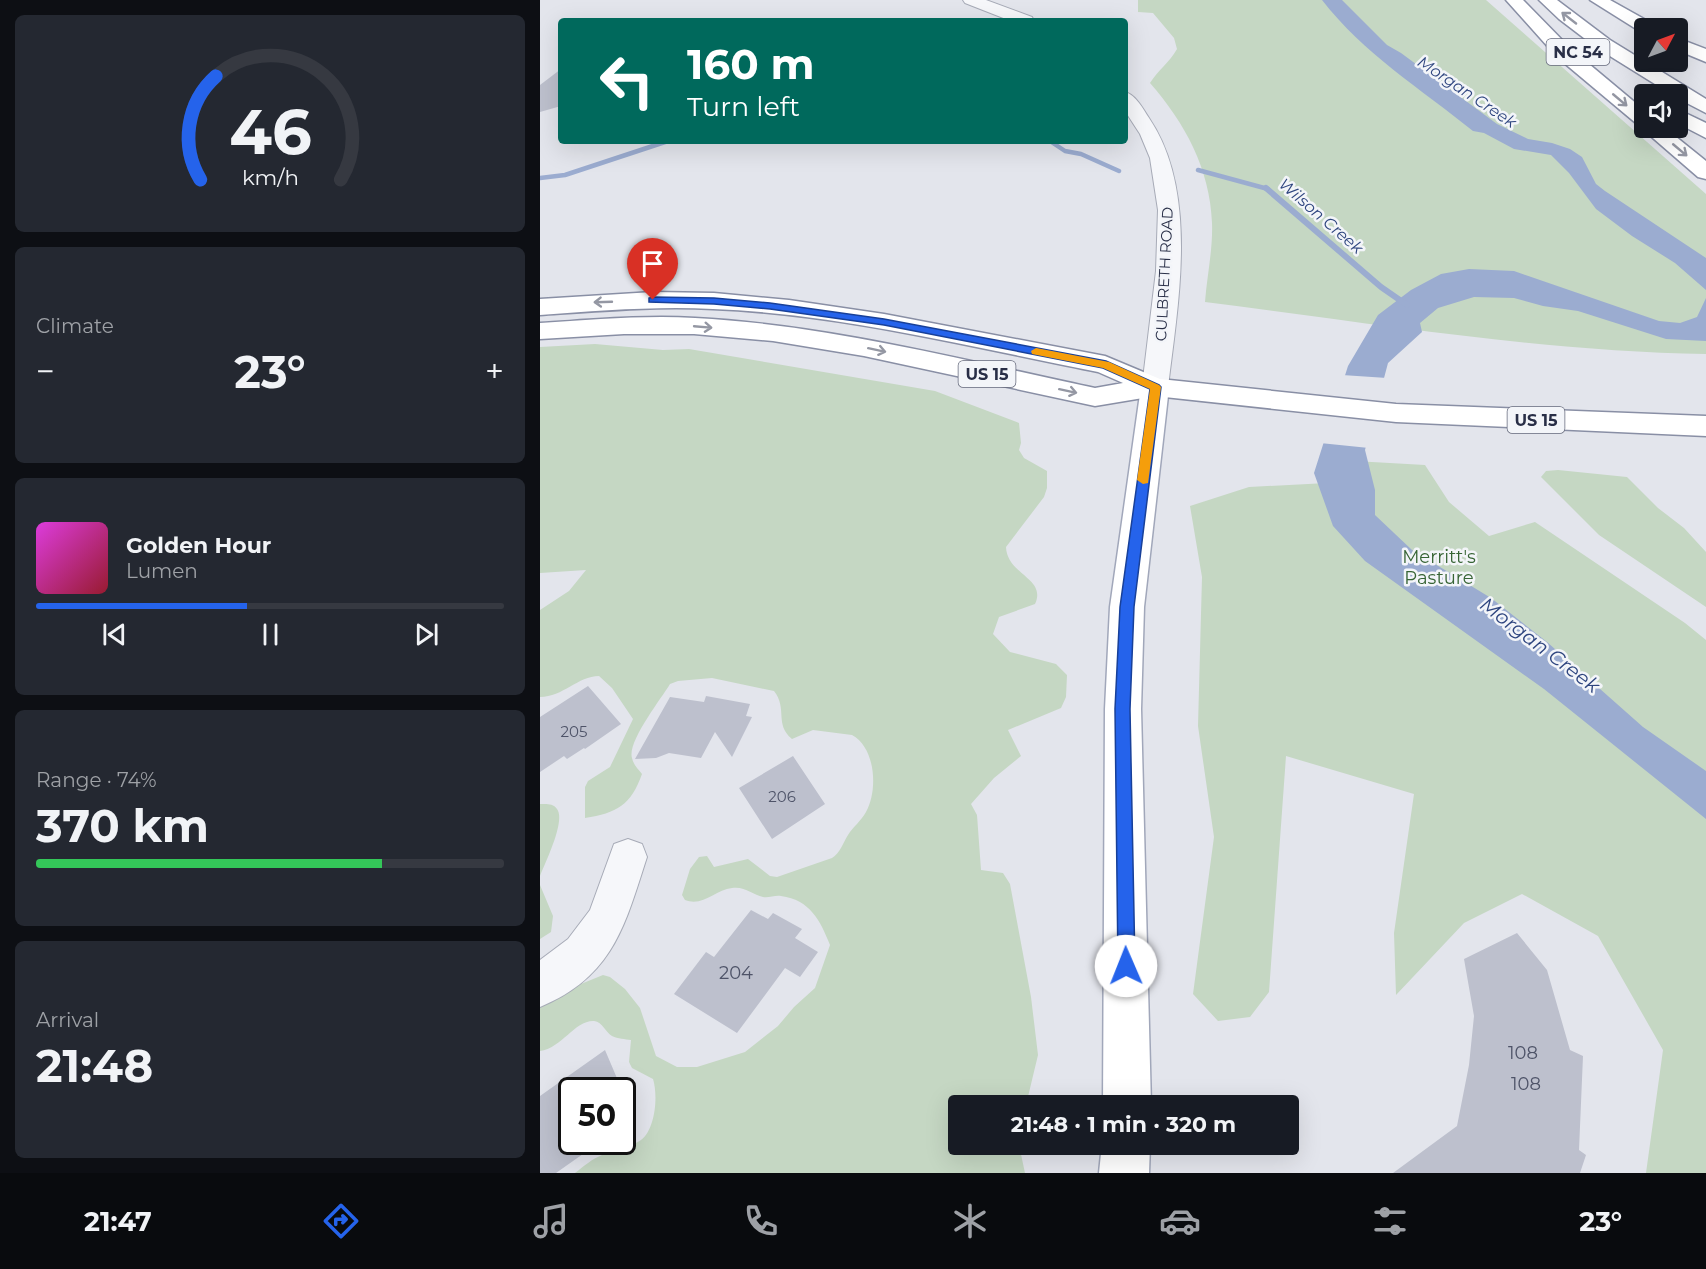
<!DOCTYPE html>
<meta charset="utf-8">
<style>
:root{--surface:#171b24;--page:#242831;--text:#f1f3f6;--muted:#9ea1a6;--line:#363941;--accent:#2563eb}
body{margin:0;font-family:Montserrat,sans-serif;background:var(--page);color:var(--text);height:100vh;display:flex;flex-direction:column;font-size:22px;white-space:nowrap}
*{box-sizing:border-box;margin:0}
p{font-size:20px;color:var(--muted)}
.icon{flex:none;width:33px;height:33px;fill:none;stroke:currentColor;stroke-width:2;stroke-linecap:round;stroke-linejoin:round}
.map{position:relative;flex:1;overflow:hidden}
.drawer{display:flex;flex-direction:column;gap:15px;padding:15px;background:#0d0f14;width:540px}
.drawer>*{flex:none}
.hud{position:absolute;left:18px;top:18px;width:570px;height:126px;border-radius:6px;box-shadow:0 6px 24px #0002;background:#00695c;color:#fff;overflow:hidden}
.needle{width:39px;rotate:49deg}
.buttons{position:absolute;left:1094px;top:18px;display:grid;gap:12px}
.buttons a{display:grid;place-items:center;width:54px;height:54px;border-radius:6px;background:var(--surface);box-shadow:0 6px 24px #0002;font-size:30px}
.speed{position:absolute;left:18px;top:1077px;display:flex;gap:12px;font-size:30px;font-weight:700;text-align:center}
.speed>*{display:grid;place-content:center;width:78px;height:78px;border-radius:50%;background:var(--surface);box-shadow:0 6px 24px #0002;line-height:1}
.speed .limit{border:3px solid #111;border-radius:9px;background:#fff;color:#111}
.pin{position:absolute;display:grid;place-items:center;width:51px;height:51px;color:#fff;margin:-62px -26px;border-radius:50% 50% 50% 0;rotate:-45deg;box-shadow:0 0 6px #0007}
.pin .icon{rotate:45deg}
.me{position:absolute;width:66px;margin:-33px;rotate:359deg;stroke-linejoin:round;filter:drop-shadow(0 0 4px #0008)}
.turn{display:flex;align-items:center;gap:21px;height:126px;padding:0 30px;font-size:27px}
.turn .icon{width:78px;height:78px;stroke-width:2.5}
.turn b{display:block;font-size:42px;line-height:51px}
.big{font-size:45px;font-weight:700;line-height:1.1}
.drawer .card{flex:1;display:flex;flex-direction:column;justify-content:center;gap:9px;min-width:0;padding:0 21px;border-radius:9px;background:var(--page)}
.drawer .dial{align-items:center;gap:0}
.dial svg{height:156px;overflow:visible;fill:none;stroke:var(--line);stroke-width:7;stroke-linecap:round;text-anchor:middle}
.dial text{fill:var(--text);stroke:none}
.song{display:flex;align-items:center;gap:18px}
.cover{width:72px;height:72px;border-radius:9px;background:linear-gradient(135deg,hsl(300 70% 55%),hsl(350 70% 35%))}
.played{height:6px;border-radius:3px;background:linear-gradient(90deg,var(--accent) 45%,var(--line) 45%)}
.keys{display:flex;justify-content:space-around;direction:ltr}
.heat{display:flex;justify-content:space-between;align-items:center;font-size:33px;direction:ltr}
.charge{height:9px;border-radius:4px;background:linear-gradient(90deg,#34c759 74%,var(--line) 0)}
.trip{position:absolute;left:408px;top:1095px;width:351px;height:60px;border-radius:6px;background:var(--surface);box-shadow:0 6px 24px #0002;font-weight:700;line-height:60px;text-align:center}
.dock{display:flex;height:96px;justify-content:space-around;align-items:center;background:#090b0e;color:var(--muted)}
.dock .icon{width:42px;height:42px}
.dock .selected{color:var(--accent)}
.dock b{font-size:27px;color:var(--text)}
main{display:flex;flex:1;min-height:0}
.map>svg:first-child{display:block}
.green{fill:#c5d7c3}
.water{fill:#9bacd0}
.pier{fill:#e3e5ec}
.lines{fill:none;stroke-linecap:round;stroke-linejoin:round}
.stream-far1{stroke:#9bacd0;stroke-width:4.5}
.stream{stroke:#9bacd0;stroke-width:6}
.building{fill:#bdc0cd}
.minor-casing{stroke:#a7abb7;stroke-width:2}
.major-casing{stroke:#a1a7ba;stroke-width:3}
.highway-casing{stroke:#898fa5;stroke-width:3}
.minor{fill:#f6f7fa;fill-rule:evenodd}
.major{fill:#fff;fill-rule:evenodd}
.highway{fill:#fff;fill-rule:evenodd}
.oneway{stroke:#9497a3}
.route{fill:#2563eb;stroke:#184099;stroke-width:1.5}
.slow{fill:#f59e0b}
.labels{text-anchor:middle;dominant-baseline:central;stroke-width:5;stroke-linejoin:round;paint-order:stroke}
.far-street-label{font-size:15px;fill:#292f47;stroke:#f3f5f9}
.number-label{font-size:15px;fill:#4e5368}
.shield{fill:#f3f5f9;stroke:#666a7c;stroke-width:1.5}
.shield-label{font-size:16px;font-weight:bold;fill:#292f47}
.far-water-label{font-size:16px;font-style:italic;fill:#2e457f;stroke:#f3f5f9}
.park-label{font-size:18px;fill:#366434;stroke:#f3f5f9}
.near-number-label{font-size:18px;fill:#4e5368}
.water-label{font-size:20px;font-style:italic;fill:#2e457f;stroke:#f3f5f9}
</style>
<main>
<section class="drawer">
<div class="card dial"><svg viewBox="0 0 100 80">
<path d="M14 69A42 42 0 1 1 86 69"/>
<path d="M14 69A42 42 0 0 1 22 16" stroke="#2563eb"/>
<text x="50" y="56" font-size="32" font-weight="700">46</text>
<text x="50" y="72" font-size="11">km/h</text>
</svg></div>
<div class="card"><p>Climate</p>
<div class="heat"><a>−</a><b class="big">23°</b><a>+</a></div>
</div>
<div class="card">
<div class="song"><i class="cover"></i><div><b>Golden Hour</b><p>Lumen</p></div></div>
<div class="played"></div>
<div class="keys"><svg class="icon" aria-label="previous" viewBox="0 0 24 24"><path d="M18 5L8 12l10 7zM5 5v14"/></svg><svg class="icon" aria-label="pause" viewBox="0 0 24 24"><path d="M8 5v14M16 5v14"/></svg><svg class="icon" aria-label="next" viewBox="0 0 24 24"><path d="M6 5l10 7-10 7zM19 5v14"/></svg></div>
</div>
<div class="card"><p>Range · 74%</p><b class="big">370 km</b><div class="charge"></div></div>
<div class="card"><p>Arrival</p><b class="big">21:48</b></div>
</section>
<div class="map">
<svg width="1166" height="1173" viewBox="0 0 1166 1173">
<rect width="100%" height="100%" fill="#e3e5ec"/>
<path class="green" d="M598,0H946L1166,194V354C998,351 831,323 665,302C667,276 673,249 672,223C670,169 645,123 610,83C618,70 629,63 637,49L634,38L613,13L598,12Z
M55,344L123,350L149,349L395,391L479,423L481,443L479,450L484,458L507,471V488L504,497L466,547C467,575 507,578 495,604L459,617L453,634L470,652L516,664L527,675L526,697L521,708L468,730L481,756L454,778L431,804L437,815L441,870L463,873L470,884L491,997L498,1055L486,1105L418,1106V1144L479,1145L485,1173H35C44,1166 52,1159 62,1155C74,1149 91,1147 101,1140C116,1129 118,1094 113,1079L92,1068L89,1062L91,1040C85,1039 78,1039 72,1036C65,1032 63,1022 54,1021C35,1020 22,1048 0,1051V1008L36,986L63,975L70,977L85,989L100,1008L116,1056L137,1067H157L205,1052L238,1026L254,1007L275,988L290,945C280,920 270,900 241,896C235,895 229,898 223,897C213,895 205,886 192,888C175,890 163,907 145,900L142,895L150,869L159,857L167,856L174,867L208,859L230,876L237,877L292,858C300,853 303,843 308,835C313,827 321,821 326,812C338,791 336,748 312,735L273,730L252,739C234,724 248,709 234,691L172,678L138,681L130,684C121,699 87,742 92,758C93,764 98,769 102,774C91,805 77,813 45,818V787L48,781L70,767L93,719L72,688L59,676C38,676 23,697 0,697V610L29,591L46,570L0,573V347Z
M779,459L885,465L909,502L949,536L995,522L1145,623L1166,640V1173H1106L1123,1050L1058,936L982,894L924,923L856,995L854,933L874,794L746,756L729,992L710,1017L678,1021L653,994L674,837L658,726L662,577L650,506L709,487L787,483Z
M1018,470L1087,477L1118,508L1144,528L1166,552V607L1059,535L1001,477L1006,471Z
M0,804C6,804 13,803 17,809C26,821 5,863 0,876Z
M0,885L13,916L11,932L0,939Z"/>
<path class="water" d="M782,0H802L847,45L861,53L957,124L988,139L1012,143L1030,149L1042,157L1056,184L1065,191L1166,258V290L1135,263L1092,236L1056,209L1029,173L1011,155L974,149L944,133L933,131C881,89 823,53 782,0Z
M929,269L974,271L1119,321L1140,323L1157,317L1166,298V341L1126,339L1038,311L1003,306L974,298L934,297L898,308L880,323L882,332L848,363L825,450L835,490V515L872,550L951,598L1007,642L1103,727L1166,771V819L1004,689L825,561L793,526L774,473L808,366L838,315L871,290L901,274Z"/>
<path class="pier" d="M802,375L847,378L829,448L780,443Z"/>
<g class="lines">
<path class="stream-far1" d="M510,141L525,151L541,154L579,171
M658,170L728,189
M0,178L25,175L128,141"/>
<path class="stream" d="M726,188L841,287L867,305"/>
</g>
<path class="building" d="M21,69V106L0,112V85Z
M48,686L81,724L45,749L44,748L27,759L24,756L0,772V717Z
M166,696L210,704L206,716L212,717L192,757L175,732L161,758L129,753L116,758L95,759L130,697L164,702Z
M253,756L285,804L232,839L199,788Z
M211,910L228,919L233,913L262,929L255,938L278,952L260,977L245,968L197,1033L134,994L166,952L174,957Z
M977,933L1007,970L1030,1050L1043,1056L1039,1150L1046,1155L1040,1173H853L917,1126L929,1065L934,1016L924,959Z
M65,1050L82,1090H32V1142H60L16,1173H0V1096Z"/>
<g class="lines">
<defs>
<path id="minor" d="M423,0H446L492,17L494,21H471L425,3Z
M585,92C596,95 603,109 609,118C659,192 638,303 628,387L624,393L615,396L606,393L602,387L616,271L618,210L610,158L600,134L585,111Z
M88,839L102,844L107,857C85,925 73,977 0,1007V960L28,939L50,910L74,844Z"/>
<path id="major" d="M615,378L625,381L629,387L604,607L601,709L611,1106H563L565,709L570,607L601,387L605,381Z
M562,1144H610L609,1173H559Z"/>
<path id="highway" d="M966,0H983L1031,49L1104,110V126L1097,124L1017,57Z
M999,0H1017L1070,40L1166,99V113L1139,99L1137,94H1131L1057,48L1019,19Z
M1050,0H1070L1113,24L1116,28H1104V33L1101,32Z
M1137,38L1166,49V62L1137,50Z
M1137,109L1166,123V138L1137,123Z
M1104,126L1125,128L1166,161V179L1158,177L1106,132Z
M113,292L174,293L249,300L344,314L565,356L620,379L856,404L1166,416V436L856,422L615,396L555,406L324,356L233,341L154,334H84L0,339V323C51,320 104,315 155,318C290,325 423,360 555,388L583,383L558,372C431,347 302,314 173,309C115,306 58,311 0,315V299Z"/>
</defs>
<use href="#minor" class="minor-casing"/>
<use href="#major" class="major-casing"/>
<use href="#highway" class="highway-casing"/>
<use href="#minor" class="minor"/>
<use href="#major" class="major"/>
<use href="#highway" class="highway"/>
</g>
<defs><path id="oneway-shaft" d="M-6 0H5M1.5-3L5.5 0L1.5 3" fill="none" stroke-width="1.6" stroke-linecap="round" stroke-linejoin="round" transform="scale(1.5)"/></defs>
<g class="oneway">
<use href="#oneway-shaft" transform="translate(1029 18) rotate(-142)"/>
<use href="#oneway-shaft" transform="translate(1080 100) rotate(40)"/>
<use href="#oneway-shaft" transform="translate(1140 150) rotate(40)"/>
<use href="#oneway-shaft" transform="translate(63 302) rotate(178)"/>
<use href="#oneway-shaft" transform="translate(163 327) rotate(5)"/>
<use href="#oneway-shaft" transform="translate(337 350) rotate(12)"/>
<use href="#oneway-shaft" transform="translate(528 391) rotate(12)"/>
</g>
<path class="route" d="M113,297L174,298L230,303L344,319L566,361L619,385L621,387L594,607L590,709L595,966L593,972L586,975L580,972L578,966L575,709L580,607L610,389L563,368L344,325L230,309L174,304L109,302V298Z"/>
<path class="slow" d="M496,348L569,362L619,385L621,387L608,483L603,484L597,480L610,389L563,368L492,354L491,351Z"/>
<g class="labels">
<g class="far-street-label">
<text transform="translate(624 274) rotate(-87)">CULBRETH ROAD</text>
</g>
<g class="number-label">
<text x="34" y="731">205</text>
<text x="242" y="796">206</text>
</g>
<g class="shield">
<rect x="1006.5" y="39" width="63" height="26" rx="4.5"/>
<rect x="418.5" y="361" width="57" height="26" rx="4.5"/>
<rect x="967.5" y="407" width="57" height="26" rx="4.5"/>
</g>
<g class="shield-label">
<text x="1038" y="52">NC 54</text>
<text x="447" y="374">US 15</text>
<text x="996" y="420">US 15</text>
</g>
<g class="far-water-label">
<text transform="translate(927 92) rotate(34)">Morgan Creek</text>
<text transform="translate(781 216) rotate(41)">Wilson Creek</text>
</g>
<g class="park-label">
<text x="899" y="557">Merritt's<tspan x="899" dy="21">Pasture</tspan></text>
</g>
<g class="near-number-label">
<text x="196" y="973">204</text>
<text x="983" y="1053">108</text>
<text x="986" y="1084">108</text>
</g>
<g class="water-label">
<text transform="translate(1000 645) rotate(37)">Morgan Creek</text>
</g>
</g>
</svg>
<div class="buttons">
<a><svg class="needle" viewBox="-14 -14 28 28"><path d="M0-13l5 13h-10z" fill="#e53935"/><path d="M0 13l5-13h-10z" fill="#9ea1a6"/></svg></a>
<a><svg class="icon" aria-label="sound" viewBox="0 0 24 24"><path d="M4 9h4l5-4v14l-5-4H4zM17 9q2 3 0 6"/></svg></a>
</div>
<div class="speed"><div class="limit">50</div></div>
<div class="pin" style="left:113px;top:300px;background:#d93025"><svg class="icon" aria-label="arrive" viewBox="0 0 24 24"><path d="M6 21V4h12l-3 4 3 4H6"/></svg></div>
<svg class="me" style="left:586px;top:966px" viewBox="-20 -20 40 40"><circle r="19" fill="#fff"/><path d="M0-13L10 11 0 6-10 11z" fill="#2563eb"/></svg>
<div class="trip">21:48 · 1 min · 320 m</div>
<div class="hud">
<div class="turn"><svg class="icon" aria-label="left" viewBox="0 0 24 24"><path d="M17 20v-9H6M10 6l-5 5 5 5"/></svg><div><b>160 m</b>Turn left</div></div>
</div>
</div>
</main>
<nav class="dock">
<b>21:47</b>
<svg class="icon selected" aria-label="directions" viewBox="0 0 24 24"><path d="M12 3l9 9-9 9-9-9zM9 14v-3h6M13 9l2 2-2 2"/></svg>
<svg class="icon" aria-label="music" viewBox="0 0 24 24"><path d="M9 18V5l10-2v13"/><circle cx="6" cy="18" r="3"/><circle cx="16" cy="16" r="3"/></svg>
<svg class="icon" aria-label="phone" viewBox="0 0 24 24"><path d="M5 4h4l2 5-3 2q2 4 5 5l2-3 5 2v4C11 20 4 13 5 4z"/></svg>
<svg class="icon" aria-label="climate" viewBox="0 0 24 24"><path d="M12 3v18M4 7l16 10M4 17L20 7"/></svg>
<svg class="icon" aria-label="car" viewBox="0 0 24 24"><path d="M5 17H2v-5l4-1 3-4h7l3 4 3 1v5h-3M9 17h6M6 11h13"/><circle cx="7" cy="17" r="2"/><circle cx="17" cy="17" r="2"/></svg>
<svg class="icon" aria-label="filters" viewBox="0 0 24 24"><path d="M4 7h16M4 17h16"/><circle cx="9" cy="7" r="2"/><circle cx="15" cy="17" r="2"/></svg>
<b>23°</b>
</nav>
